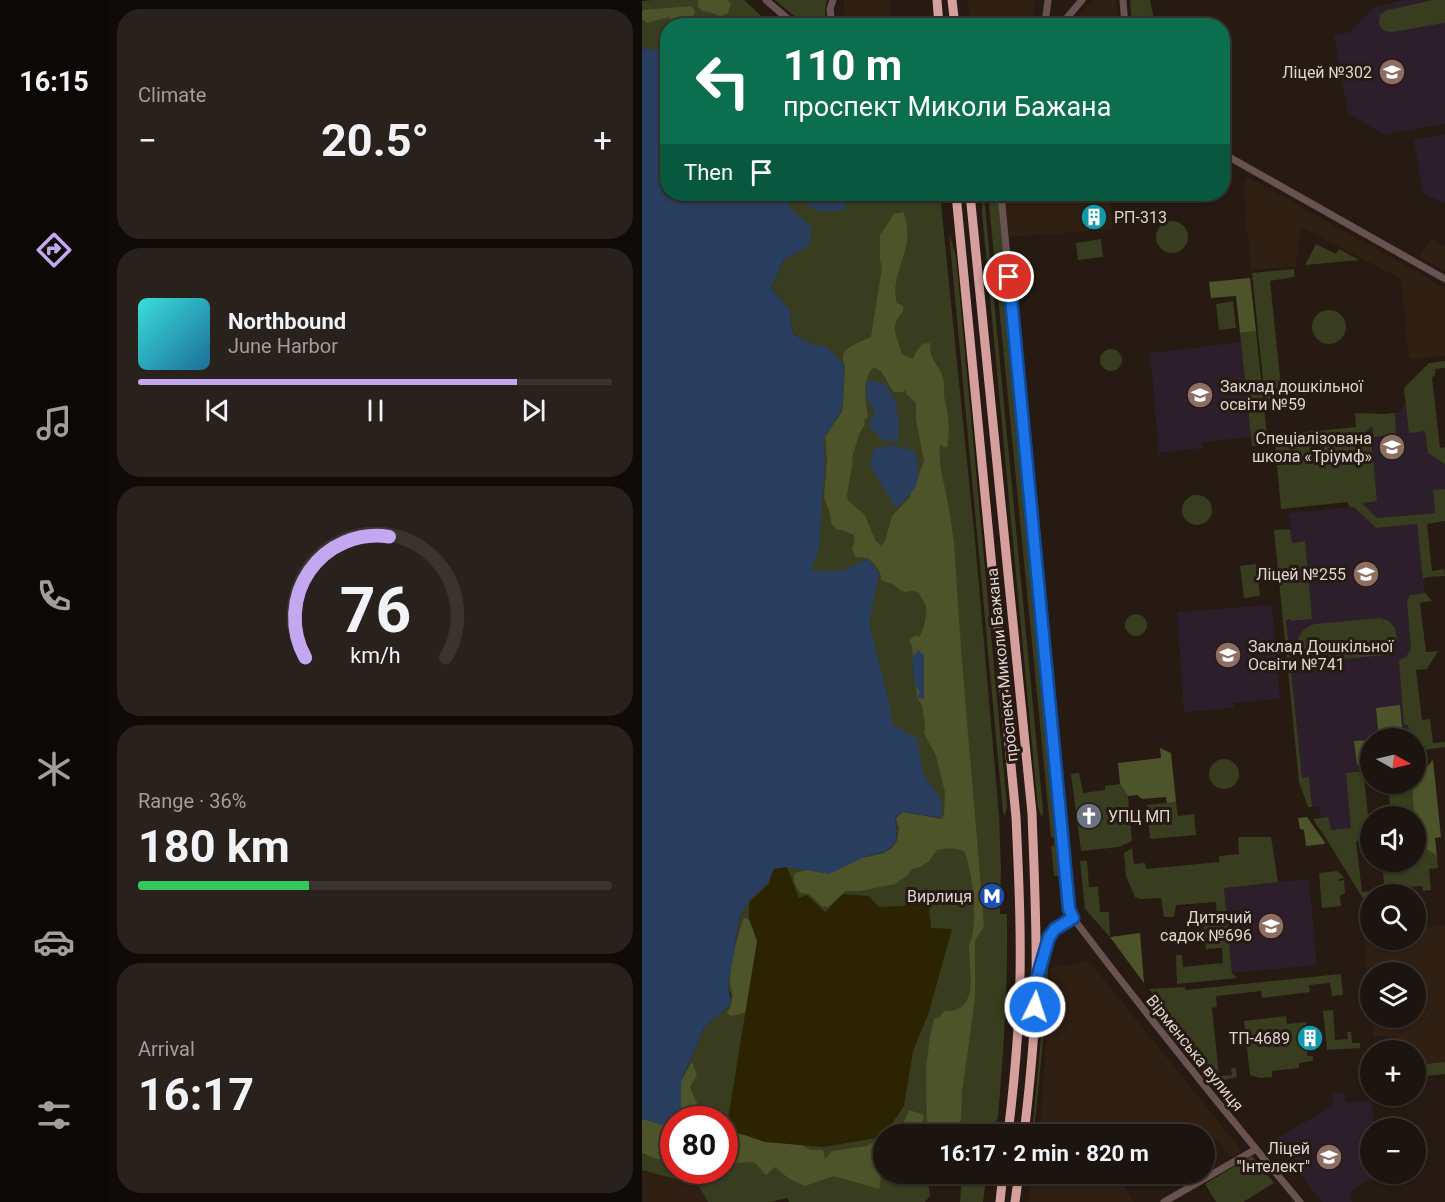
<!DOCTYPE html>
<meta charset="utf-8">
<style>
:root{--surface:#1c140e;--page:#29211c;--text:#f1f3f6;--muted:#a09e9e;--line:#3a332e;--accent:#c4a7f1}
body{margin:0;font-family:Roboto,sans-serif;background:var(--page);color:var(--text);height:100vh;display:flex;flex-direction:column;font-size:22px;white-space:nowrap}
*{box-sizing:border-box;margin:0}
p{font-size:20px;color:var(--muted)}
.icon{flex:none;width:33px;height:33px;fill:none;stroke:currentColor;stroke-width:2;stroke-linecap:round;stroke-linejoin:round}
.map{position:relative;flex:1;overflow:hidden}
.details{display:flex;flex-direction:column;gap:9px;padding:9px;background:#0f0b08;width:534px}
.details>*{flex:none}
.hud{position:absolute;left:18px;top:18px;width:570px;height:183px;border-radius:24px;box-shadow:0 2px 4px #0004,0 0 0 2px var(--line);background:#0b6e4f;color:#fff;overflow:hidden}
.needle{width:39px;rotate:98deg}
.buttons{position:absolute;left:718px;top:728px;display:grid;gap:12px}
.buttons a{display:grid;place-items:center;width:66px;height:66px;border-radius:50%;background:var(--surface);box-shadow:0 2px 4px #0004,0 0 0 2px var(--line);font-size:30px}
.speed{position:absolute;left:18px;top:1106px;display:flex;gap:12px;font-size:30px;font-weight:700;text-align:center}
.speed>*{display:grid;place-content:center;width:78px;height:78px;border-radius:50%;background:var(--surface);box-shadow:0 2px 4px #0004,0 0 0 2px var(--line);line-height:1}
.speed .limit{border:9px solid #d22;background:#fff;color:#111}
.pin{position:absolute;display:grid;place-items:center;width:51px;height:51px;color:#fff;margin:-26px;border:3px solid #fff;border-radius:50%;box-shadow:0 2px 6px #0007}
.me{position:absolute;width:66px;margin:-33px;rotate:4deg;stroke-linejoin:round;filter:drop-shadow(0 0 4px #0008)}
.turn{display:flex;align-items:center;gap:21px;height:126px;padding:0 24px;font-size:27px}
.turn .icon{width:78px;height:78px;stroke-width:2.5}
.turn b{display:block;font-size:42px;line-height:51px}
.then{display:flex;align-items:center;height:57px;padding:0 24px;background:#0003;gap:12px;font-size:22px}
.big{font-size:45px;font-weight:700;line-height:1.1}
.details .card{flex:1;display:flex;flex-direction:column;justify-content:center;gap:9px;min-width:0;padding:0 21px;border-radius:24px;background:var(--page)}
.details .dial{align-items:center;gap:0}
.dial svg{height:156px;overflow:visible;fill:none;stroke:var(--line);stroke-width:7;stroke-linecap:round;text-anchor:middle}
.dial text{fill:var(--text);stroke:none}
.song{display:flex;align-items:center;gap:18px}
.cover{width:72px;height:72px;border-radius:9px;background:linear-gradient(135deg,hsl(180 70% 55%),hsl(200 70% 35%))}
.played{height:6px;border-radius:3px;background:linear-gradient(90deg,var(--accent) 80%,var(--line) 80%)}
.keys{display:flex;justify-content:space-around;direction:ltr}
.heat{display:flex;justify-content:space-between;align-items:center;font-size:33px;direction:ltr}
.charge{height:9px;border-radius:4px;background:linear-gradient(90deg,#34c759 36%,var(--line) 0)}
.trip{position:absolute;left:231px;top:1124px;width:342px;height:60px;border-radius:30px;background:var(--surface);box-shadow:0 2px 4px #0004,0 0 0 2px var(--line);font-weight:700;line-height:60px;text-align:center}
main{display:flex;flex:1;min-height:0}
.dock{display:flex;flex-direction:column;width:108px;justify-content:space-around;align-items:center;background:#0b0806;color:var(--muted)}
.dock .icon{width:42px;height:42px}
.dock .active{color:var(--accent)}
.dock b{font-size:27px;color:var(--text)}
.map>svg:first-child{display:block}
.built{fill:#301f13}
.education{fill:#2c1f2b}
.green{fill:#383d1f;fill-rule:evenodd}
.forest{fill:#4d5429;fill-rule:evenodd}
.sand{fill:#2b2302}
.water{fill:#293d5f}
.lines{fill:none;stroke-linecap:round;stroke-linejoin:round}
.minor{stroke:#695352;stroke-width:7}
.highway{stroke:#d59f9d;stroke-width:9}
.route-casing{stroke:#114b97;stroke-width:15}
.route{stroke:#1a73e8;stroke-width:10}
.labels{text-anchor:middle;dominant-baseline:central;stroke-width:6;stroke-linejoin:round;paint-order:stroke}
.poi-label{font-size:16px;fill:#ded5d0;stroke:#261a12;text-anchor:end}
.street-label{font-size:16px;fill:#ded5d0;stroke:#261a12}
</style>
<main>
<nav class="dock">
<b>16:15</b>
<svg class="icon active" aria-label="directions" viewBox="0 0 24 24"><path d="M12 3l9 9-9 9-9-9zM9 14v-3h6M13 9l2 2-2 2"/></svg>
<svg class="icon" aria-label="music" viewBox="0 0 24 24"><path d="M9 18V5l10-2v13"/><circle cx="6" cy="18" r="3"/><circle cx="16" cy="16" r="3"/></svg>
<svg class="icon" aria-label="phone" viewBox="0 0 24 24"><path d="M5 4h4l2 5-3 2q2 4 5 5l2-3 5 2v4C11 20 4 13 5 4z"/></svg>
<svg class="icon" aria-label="climate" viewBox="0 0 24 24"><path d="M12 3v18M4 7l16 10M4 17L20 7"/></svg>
<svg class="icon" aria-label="car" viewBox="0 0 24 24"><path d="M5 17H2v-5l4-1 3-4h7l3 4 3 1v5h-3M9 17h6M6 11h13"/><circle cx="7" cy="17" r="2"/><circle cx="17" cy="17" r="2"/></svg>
<svg class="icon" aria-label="filters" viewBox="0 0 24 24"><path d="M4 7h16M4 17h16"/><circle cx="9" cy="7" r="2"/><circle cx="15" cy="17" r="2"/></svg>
</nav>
<section class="details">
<div class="card"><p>Climate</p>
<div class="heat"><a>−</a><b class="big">20.5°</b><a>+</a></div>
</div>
<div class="card">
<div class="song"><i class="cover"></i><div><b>Northbound</b><p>June Harbor</p></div></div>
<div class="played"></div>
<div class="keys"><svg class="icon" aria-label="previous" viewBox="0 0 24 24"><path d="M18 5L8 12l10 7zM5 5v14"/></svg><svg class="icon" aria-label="pause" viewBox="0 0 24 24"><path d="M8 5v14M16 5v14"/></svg><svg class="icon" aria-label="next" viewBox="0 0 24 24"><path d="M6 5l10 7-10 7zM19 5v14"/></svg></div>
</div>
<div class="card dial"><svg viewBox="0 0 100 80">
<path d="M14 69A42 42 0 1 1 86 69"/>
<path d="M14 69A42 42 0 0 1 57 7" stroke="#c4a7f1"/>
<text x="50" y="56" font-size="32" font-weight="700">76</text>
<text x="50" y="72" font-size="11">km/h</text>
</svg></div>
<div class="card"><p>Range · 36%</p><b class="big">180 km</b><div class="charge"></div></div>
<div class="card"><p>Arrival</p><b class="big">16:17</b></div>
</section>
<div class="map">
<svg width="803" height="1202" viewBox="0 0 803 1202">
<rect width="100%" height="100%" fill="#261a12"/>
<path class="built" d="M202,0H248L250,25H201Z
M325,0H391L392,1L391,14L384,25H329Z
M452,0H474L476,25H428Z
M605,176L803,288V356L767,359L759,279L659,227L654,266L609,270L601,187Z
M362,194H468L471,229L367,237Z
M789,238L803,246V271L778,257Z
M803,925V1062L774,1065V1050H756L754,1036L732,1037L730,1017H774V972H729V1010L721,934L729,933V939H774V928Z
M447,961L599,1150L589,1158L576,1141L563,1136L562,1134H556L541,1129L532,1134H396L399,1113L409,968Z
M0,1170L56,1185L66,1202H0Z
M390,1173H473L492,1202H386Z"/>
<path class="education" d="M762,0H803V124L742,135L706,113L692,36L708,32L733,7Z
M803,134V203L781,194L772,140Z
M599,342L609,437L561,442V448L517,453L508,353Z
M778,388L786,453L803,464V512L735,518L720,503L713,441L743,414L757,412L772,389Z
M712,507L734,528L775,524L783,593L768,595L774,653L767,661L779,751H774V738H729V770L705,773L710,831L688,833L679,822L678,807H670L667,778H660L644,619L648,618L644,578L641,577L638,544L650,543L647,513Z
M630,605L638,699L591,703L592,708L542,712L535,612Z
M667,879L675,965L590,973L582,887Z
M702,1092L704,1103L729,1100L732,1128H729V1173H738L739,1179L724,1181L708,1192L710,1202H680L631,1140L691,1106L690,1094Z"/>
<path class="green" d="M11,0H102L129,25L26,26L25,53L0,48V1Z
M133,0H185L183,9L184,25H163Z
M488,0H508L513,24L505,25H490Z
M792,0H803V22L801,23L751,32L742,31L737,24L738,15L745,10Z
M129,194H298L333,540L357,815L359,869L358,914H365C366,982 362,1049 356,1116L353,1126L349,1133L242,1134V1173H285L288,1196L283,1202H147L145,1198L129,1202H66L56,1185L0,1170V1119L31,1121L32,1170H82V1119H37L39,1118V1081L62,1028L87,1006L89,995L86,988L98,916L107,901L126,883L132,868L258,761L201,571C190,571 179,575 169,571L172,345L151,334L149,318L136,296L129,288L142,260L154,253ZM257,808L300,818L260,812L253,818L255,831L254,841L250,847L242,852L227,855L188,874Z
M341,194L342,196L401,810L400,818L396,808L340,212Z
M346,194H356L422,875L412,876L409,846H412V838L409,837Z
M514 237a16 16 0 1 1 32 0a16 16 0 1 1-32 0Z
M307,233L314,256L365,806L363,816L361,812Z
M459,239L461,257L436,260L434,243Z
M674,244L694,254L697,249L717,260L663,265Z
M652,269V277L628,281L639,387L665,385L666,395L623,400L610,273Z
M591,301L594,328L577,330L574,304Z
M670 327a17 17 0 1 1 34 0a17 17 0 1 1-34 0Z
M614,331L626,445L610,446L598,333Z
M458 360a11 11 0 1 1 22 0a11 11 0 1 1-22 0Z
M803,361V368L793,369V376L790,377L798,448L803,447V464L786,453L783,431L767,433L762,388L787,363Z
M713,413L743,414L753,413L754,434L732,437L730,426L714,441L729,439L735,501L720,503L735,518L793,513L791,490L803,489V521L785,524L790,571L802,569L803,576L786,577L781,579L775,524L734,528L712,507H707L706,502L639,509L633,441V435L714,427Z
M540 510a15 15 0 1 1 30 0a15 15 0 1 1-30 0Z
M648,529L650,543L663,541L670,619L649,621V619L644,620L660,778L667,777L670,807H666L657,782L632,530Z
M614,564L618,596L602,598L598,566Z
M783,593L790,601L778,603L784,652L796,651L785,669L774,670L780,720L788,719L791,743L803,742V747L774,751V738H763L762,732L769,730H767L766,725H762L757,660L764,657L769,649L765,601L768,595Z
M483 625a11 11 0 1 1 22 0a11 11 0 1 1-22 0Z
M738,618L747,621L753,628L755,638L751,648L743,655L670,662C647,655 653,629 673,624Z
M567 774a15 15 0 1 1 30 0a15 15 0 1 1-30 0Z
M729,770V775L722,776L727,825H729V839L714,841L720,892L732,891L733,894H729V910L725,905L685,840L671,819L686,817L689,830L709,828L704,773Z
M437,773L441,793L463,790V786L478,784L486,796L490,841L477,847L439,851L429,774Z
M770,786L772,816H749L747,793L759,791V787Z
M534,802L536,816L552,814L554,835L508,839L505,805Z
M774,835L775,843L795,856L796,868L787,869L789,890L781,891L780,886L752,888V893H743L740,861H774Z
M596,837H629L636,882L582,888L590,973L595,978L535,984L534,955H540L541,967L581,963L580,948L564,949L561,918L575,916L574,902L534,905L532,917H522L519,898L498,899L493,897L484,876L482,853L490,848L492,864L503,863L504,869L577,862V856L597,854Z
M438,861H445L447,887H456L458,912H467L468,937L443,909Z
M696,871L702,878L697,879V881L702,880L703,893L698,896L699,906L680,908L677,873Z
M407,956L403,1021L392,1132V1134H390L402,1006L404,965Z
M699,974L701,995L690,996L688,983L667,985L668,992L620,998L619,991L574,996L575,1007L570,1008L577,1076L590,1075L589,1068H594L595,1077L577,1081L507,989L543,987L544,990Z
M691,1010L693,1040L706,1039L705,1032H709L710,1043H718V1048L685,1050L681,1011Z
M644,1016L645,1024L664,1022L665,1031L662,1032L664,1045H669L670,1049L665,1050V1056H671V1061L657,1063V1068L630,1071V1077L618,1078L608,1075L602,1021Z
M803,1062V1074L774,1077V1065Z
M610,1156L632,1183L601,1202H574L563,1184Z
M320,1173H345L341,1202H318Z"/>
<path class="forest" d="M56,0H85L89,3L86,13L78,16L68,12L60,11L56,7Z
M49,6L53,11L48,25H35L27,17L5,23L0,19V12L2,10Z
M261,212C265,221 267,236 264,246C260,265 249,284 255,303L261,306V312C246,326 256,338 260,354L271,359L274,352L280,344L288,343C288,347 288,353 290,357C293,364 299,370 301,378C303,385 301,394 303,401C307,417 308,432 305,448L298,445C296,462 301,477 304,494C308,515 312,537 313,558C320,681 333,804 342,927L333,940V999L320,1092L319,1119L316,1129L311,1134L285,1133L284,1068L288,1037L292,1019L298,1017L302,1011C315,1012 323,1007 327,995C331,985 327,960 327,948C327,942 331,937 331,930C334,910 330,872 323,852C314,847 305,848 295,850L286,862L278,867L270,869L266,875L253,884L219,891H204L186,907L180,906L167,894L159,893C154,887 150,882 153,873L217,856L226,857L242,853L250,848L255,841L257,829L254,818L261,812L299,819L302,815L303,792L294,756L282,733L283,726L280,705L275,698L270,646L267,640L274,635L277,637C282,630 285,616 284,607C283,603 279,598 277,593L271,591L263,592L258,590L252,585L239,580C240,571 232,564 226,558L214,557L210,549L212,544V535L200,530H195L189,523L188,514L182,497L185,460L183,437L200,412L201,407L203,365C194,348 217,343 229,337L240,268L238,260V235L252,214ZM232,367C245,373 243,382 252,392H260L264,390V394L274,403V420L282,461L268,497L250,516L243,541L239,546L233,540L223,515L206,501L205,495L210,466L211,454L218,432L223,424L222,419L226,417C224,402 219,378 232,367Z
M608,278L614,331L598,333L594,296L569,298L567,282Z
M758,705L761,738H737L734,708Z
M729,740V763L715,765L712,741Z
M518,748L529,753L534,802L525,803L524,797L500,799L495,795L486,796L478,784L476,763L519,758Z
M791,760L799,837L793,838L795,856L775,843L774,816H772L770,786H775V778Z
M665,817L682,841L683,844L664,846L662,830L658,829L656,818Z
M105,918L113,926L116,941L109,1011L89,1016L85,1013C95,996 88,993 88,976C89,957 96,937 101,919Z
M498,933L502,983L468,937Z
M50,1062L55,1075L48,1087L61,1118L39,1119V1081Z
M0,1106L31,1121V1133L22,1135L24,1141L31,1139V1161L15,1159L0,1153Z
M267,1110L282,1115L278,1134H245L261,1124Z
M95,1134L156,1143L169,1150H181L183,1159L190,1151L225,1146L241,1136V1168L237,1189L192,1176L163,1186L146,1178L133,1167L124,1175L112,1162L92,1163L85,1156Z"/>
<path class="sand" d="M144,865L157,898L165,895L183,912L201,894L227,896L237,907L262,906L285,888L289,928L310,929L287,1012L271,1051L262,1106L243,1134H242L241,1137L181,1147L123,1142L97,1133H86L85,1125L115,941L107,919V902L127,884L131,867Z"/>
<path class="water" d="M0,48L18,51L25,50L26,194H148L146,203L149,209L169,227L167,246L142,260L129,288L148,310L151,334L172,345L184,346L203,366L200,409L181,440L183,462L177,548L169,571H201L226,558L237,574L227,623L246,698L251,725L276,739L279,764L284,779L299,799L300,818L260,812L253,818L255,831L254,841L250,847L242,852L227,855L187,874L146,867L132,869L126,883L107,901L98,916L86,988L89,1000L87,1006L62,1028L39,1081V1118L32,1119L31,1121L20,1125L0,1119Z
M158,194H208L202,210C181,213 169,213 158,194Z
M225,381L243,383L254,402L257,429L256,441H241L227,426L232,411L224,395Z
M250,445L273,451C279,483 278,486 254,508L228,465L232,449Z
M276,650L282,655V699L275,698L278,692L273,685L270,658Z"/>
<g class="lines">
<path class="minor" d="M124,0L154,26
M481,0L483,26
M190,26L188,9L191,0
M397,26L404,16L406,0
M418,26L440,0
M580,153L803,279
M359,194L427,909L431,918C504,1014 580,1109 658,1202
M522,1202L614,1149"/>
<path class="highway" d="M295,0L297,26
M310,0L313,26
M314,194L374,817C377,881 380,946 377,1010C375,1051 371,1093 366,1134
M328,194L390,813C392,870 395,926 394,983C393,1033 388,1084 382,1134
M397,971L407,937L413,929L431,918
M358,1202L361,1173
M373,1202L377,1173"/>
</g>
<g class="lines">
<defs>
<path id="route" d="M367,277L427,909L431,918L413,929L407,937L394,982L393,1007"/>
</defs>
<use href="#route" class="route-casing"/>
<use href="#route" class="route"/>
</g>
<defs>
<symbol id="school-disc" viewBox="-11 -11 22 22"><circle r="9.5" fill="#8d6e63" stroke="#261a12"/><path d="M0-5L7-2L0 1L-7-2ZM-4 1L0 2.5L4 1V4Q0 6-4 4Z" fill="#fff"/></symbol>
<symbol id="building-disc" viewBox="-11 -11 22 22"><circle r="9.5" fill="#0f9aa8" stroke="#261a12"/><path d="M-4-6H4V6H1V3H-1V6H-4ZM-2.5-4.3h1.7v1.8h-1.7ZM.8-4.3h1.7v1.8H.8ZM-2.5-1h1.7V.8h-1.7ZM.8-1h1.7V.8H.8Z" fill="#fff"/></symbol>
<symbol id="church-disc" viewBox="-11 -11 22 22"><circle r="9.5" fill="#6b7280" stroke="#261a12"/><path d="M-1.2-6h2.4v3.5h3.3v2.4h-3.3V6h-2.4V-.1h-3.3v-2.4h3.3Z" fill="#fff"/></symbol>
<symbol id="metro-disc" viewBox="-11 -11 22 22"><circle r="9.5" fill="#1a4fb4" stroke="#261a12"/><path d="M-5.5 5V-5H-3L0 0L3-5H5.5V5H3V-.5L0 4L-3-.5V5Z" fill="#fff"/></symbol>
</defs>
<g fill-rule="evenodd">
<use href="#school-disc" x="735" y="57" width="30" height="30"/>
<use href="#building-disc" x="437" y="202" width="30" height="30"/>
<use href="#school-disc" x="543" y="380" width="30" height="30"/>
<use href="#school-disc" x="735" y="432" width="30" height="30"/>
<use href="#school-disc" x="709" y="559" width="30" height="30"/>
<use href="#school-disc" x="571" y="640" width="30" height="30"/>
<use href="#church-disc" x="432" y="801" width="30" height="30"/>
<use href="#metro-disc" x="335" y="881" width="30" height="30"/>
<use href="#school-disc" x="614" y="911" width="30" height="30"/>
<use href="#building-disc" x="653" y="1023" width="30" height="30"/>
<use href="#school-disc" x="672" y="1142" width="30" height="30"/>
</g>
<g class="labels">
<g class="poi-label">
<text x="730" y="72">Ліцей №302</text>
<text x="472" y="217" text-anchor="start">РП-313</text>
<text x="578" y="386" text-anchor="start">Заклад дошкільної<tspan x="578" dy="18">освіти №59</tspan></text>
<text x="730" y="438">Спеціалізована<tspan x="730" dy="18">школа «Тріумф»</tspan></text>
<text x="704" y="574">Ліцей №255</text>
<text x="606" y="646" text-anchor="start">Заклад Дошкільної<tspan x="606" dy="18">Освіти №741</tspan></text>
<text x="466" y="816" text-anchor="start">УПЦ МП</text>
<text x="330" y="896">Вирлиця</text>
<text x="610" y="917">Дитячий<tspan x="610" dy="18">садок №696</tspan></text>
<text x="648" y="1038">ТП-4689</text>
<text x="668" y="1148">Ліцей<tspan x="668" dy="18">"Інтелект"</tspan></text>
</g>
<g class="street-label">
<text transform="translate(360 665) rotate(-96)">проспект Миколи Бажана</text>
<text transform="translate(553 1053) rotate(51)">Вірменська вулиця</text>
</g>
</g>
</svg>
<div class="buttons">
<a><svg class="needle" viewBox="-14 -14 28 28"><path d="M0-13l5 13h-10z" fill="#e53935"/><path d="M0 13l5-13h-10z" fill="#a09e9e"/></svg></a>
<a><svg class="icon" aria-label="sound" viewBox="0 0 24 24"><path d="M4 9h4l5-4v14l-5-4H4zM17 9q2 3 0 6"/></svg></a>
<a><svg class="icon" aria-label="search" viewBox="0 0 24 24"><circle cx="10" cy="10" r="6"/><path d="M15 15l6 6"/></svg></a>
<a><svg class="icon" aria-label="layers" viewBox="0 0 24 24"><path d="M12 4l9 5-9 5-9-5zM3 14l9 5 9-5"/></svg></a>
<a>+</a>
<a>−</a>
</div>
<div class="speed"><div class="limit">80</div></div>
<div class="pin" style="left:367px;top:277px;background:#d93025"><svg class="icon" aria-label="arrive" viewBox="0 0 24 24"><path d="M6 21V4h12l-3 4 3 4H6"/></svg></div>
<svg class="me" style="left:393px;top:1007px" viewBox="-20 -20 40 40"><circle r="17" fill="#1a73e8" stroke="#fff" stroke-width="3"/><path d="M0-11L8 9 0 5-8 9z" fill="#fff"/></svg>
<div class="trip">16:17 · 2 min · 820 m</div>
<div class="hud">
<div class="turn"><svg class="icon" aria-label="left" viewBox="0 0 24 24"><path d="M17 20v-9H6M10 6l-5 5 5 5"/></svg><div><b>110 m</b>проспект Миколи Бажана</div></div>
<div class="then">Then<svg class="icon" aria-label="arrive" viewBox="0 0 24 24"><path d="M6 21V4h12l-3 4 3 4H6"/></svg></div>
</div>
</div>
</main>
